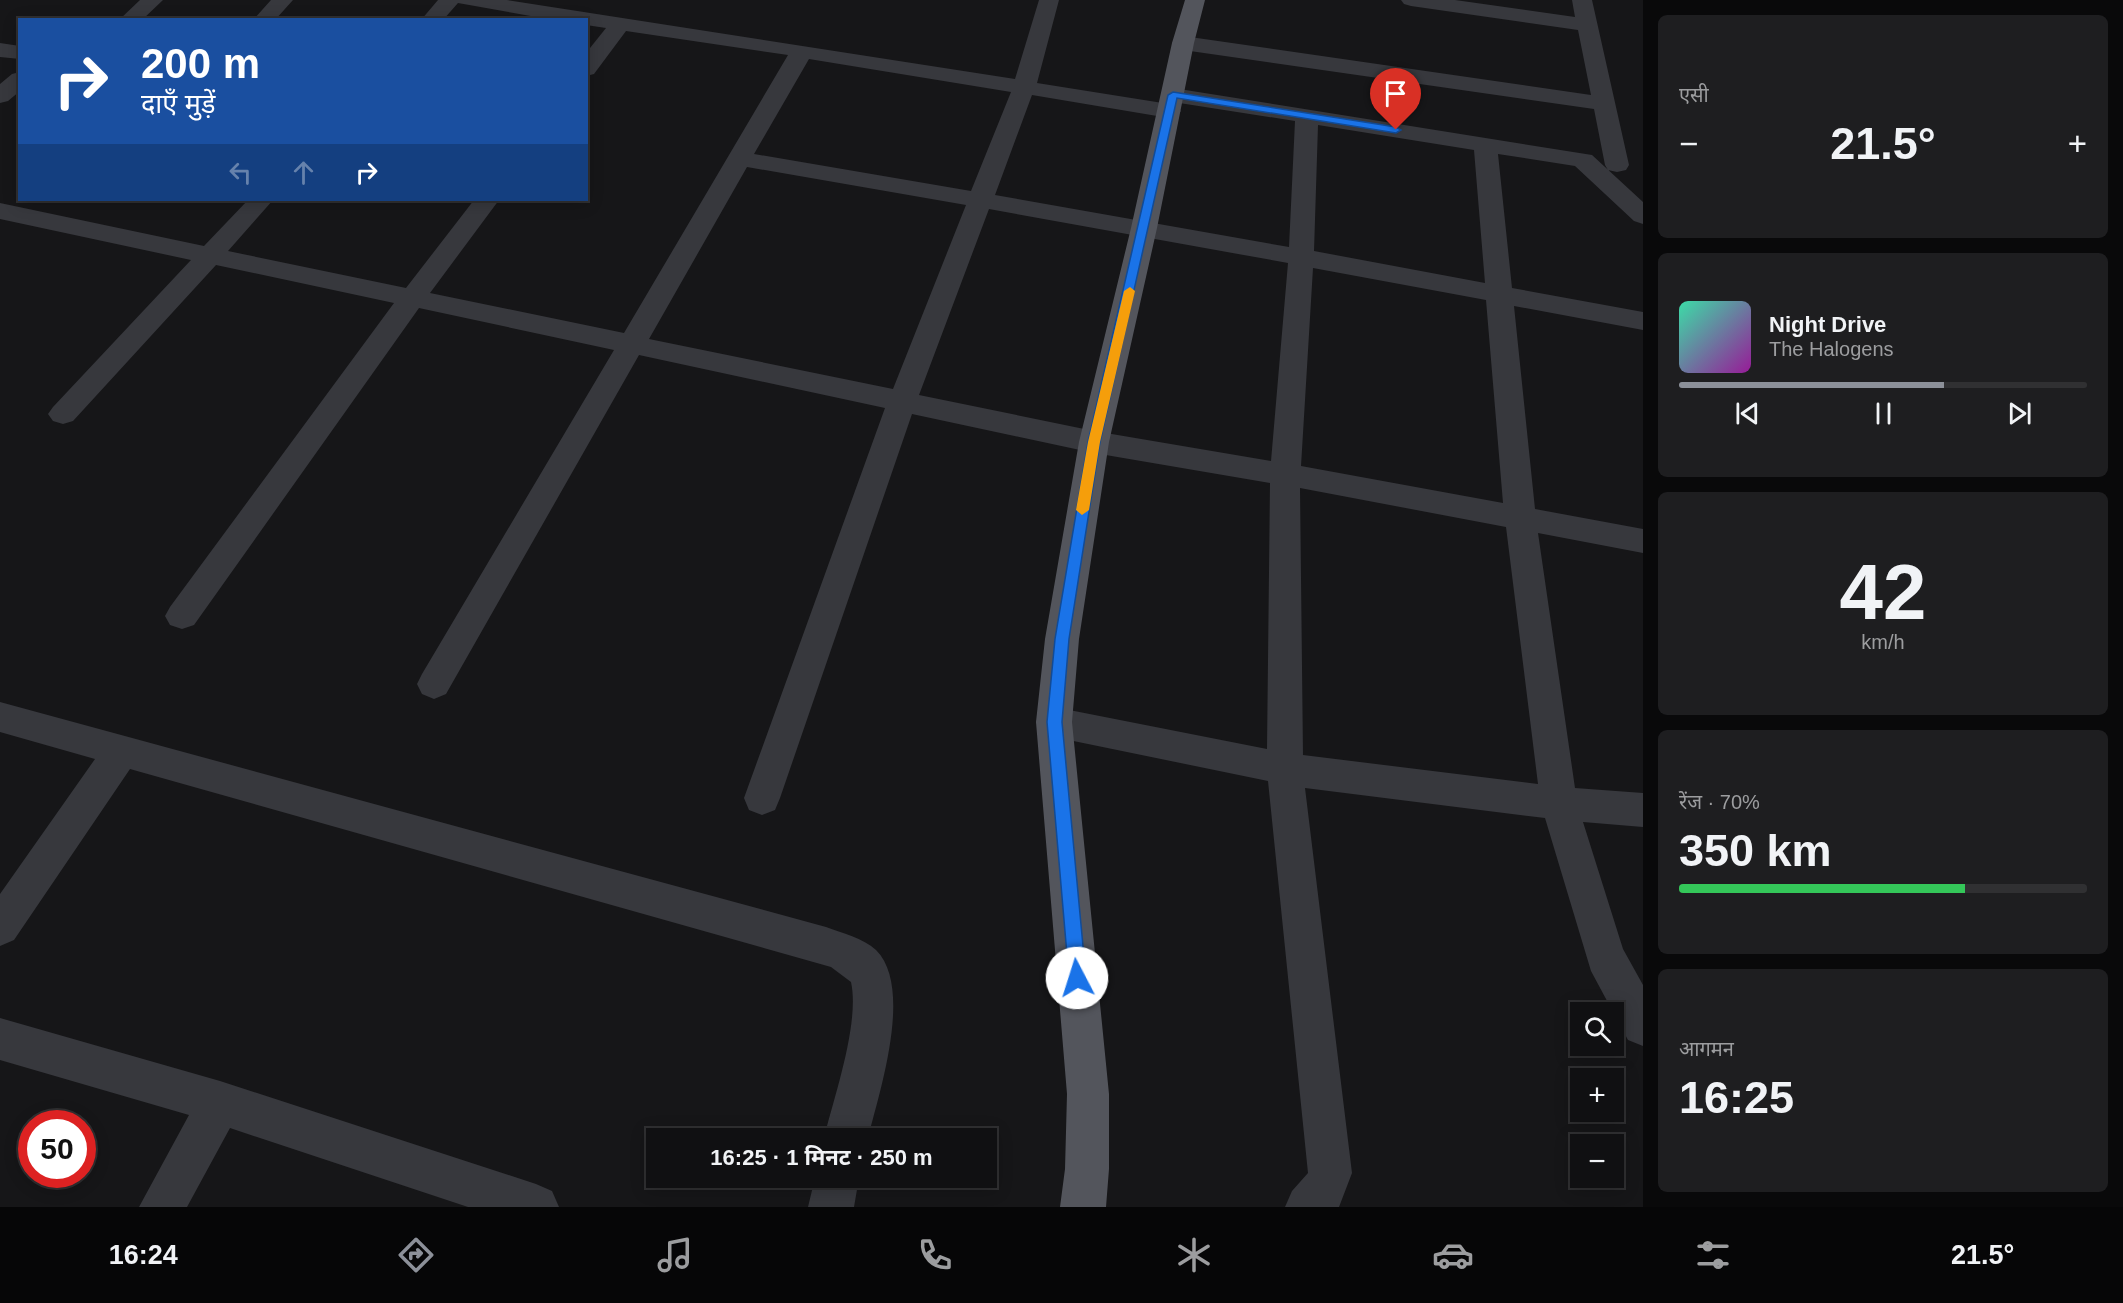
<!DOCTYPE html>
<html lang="hi">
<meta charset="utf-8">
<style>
:root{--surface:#101012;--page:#1e1e20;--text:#f1f3f6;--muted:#9c9d9f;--line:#303032;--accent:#8c9099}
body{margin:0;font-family:Arial,"Noto Sans Devanagari",sans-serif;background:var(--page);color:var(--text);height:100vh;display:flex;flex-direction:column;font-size:22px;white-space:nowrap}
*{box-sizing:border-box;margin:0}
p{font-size:20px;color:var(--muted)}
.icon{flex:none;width:33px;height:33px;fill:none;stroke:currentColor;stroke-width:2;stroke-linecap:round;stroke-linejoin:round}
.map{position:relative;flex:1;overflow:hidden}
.details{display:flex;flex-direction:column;gap:15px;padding:15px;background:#09090a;width:480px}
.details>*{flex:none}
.hud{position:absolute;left:18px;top:18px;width:570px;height:183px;border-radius:0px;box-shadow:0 3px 15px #0003,0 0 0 2px var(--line);background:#1a4fa0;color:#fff;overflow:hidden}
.tools{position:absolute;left:1570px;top:1002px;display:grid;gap:12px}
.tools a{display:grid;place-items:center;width:54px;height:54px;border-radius:0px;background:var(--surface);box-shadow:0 3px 15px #0003,0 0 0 2px var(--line);font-size:30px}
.speed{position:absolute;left:18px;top:1110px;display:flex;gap:12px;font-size:30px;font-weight:700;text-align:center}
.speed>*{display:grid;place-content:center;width:78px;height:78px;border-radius:50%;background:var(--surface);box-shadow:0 3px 15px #0003,0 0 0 2px var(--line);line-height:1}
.speed .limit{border:9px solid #d22;background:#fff;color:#111}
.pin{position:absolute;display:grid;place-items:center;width:51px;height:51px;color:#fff;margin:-62px -26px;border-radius:50% 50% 50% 0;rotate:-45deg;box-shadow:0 0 6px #0007}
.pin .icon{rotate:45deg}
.me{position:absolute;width:66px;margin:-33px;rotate:355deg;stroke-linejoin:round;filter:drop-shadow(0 0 4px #0008)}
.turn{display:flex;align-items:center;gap:21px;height:126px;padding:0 24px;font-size:27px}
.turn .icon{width:78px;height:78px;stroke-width:2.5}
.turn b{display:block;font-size:42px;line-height:51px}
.lanes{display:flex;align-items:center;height:57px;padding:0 24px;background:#0003;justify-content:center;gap:30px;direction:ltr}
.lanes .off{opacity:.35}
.big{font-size:45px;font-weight:700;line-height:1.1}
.details .card{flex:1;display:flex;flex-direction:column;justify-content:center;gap:9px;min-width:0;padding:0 21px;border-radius:9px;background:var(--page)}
.details .dial{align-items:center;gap:0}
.dial b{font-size:78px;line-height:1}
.song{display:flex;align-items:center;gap:18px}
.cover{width:72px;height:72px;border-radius:9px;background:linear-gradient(135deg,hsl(160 70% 55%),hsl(300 70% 35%))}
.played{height:6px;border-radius:3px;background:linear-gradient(90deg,var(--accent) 65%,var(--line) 65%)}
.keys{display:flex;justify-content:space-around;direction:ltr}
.heat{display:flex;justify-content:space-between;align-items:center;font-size:33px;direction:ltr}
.charge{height:9px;border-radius:4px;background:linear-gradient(90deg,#34c759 70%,var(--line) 0)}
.trip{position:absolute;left:646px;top:1128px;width:351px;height:60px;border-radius:0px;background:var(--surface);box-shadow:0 3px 15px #0003,0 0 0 2px var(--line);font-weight:700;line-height:60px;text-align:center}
.tab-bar{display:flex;height:96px;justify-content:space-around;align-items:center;background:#060607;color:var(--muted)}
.tab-bar .icon{width:42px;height:42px}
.tab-bar .active{color:var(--accent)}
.tab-bar b{font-size:27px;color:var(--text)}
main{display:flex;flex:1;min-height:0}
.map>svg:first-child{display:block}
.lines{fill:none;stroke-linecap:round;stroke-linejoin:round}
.minor{fill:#37383d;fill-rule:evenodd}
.major{fill:#53555c;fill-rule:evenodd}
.route{fill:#1a73e8;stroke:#114b97;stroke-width:1.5}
.slow{fill:#f59e0b}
</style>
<main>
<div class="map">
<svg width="1643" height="1207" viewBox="0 0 1643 1207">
<rect width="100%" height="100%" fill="#161618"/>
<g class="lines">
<path class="minor" d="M140,0H163L142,20H119Z
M271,0H293L275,20H253Z
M438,0H507L1015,79L1039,0H1059L1037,83L1169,104L1177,106L1181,111L1177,116L1169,118L1032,95L995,195L1289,247L1295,121L1173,102L1165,100L1162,95L1165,90L1173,88L1592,155L1643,202V224L1634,221L1575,166L1498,154L1512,288L1643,312V330L1514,306L1535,509L1643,529V553L1538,533L1575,788L1643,793V827L1583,822L1623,949L1643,985V1046L1628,1040L1591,971L1545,818L1305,788L1352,1173L1339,1207H1285L1292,1191L1308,1173L1268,781L1054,737L1041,733L1036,722L1041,711L1054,707L1267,749L1270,483L1094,453L912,414L780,798L775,810L762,815L749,810L744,798L885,408L639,355L446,694L434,699L422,694L417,684L422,674L614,350L419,308L194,625L182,629L170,625L165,616L170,607L394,303L216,265L73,421L63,424L53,421L48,414L53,407L191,260L0,219V203L204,246L248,200H273L228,251L406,288L474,200H499L430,293L624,333L788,55L626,31L594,74L586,76V53L606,28L586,25V20H553L458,3L443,20H421ZM809,59L1011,92L971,191L754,154ZM1318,125L1474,150L1485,283L1314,251ZM747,167L966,205L893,389L649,339ZM989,209L1288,263L1271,461L1094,431L919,395ZM1313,268L1486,300L1503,503L1301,466ZM1300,488L1506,527L1538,784L1303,755Z
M1401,0H1455L1575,17L1572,0H1592L1629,165L1626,170L1617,172L1608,170L1605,165L1594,109L1183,50L1175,48L1172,43L1175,38L1183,36L1591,95L1578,30L1411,6L1404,4Z
M0,43L20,46V59L0,57Z
M20,72V91L8,101L0,103V84L12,74Z
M0,702L826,927C842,933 863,938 876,950C914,988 879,1093 868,1138H824C834,1097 860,1023 851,982L831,967L130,769L14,940L0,946V894L95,759L0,732Z
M0,1018L220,1081L536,1184L552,1191L559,1207H468L230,1128L187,1207H139L189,1115L0,1060Z
M815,1178H859L854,1207H808Z"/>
<path class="major" d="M1185,0H1205L1194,43L1157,228L1109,442L1079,639L1072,722L1109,1094V1169L1106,1207H1060L1065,1169L1067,1094L1036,722L1045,639L1079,442L1131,228L1172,43Z"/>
</g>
<path class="route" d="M1173,92L1396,127L1401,130L1396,133L1177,98L1100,442L1069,639L1062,722L1086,978L1083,984L1077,986L1071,984L1069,978L1047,722L1055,639L1088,442L1168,95Z"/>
<path class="slow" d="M1130,287L1135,291L1100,442L1089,510L1082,515L1076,510L1088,442L1124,291Z"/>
</svg>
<div class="tools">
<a><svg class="icon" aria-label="search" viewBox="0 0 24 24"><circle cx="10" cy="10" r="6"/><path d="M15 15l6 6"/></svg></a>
<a>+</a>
<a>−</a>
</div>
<div class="speed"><div class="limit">50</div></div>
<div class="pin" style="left:1396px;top:130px;background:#d93025"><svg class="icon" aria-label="arrive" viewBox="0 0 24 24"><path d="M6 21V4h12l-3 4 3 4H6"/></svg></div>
<svg class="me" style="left:1077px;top:978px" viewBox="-20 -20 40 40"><circle r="19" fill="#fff"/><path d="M0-13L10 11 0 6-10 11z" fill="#1a73e8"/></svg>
<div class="trip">16:25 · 1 मिनट · 250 m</div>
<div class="hud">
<div class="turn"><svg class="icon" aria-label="right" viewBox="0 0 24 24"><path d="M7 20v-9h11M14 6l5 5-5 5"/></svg><div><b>200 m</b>दाएँ मुड़ें</div></div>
<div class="lanes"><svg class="icon off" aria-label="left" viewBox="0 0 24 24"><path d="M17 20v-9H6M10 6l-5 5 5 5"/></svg><svg class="icon off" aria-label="ahead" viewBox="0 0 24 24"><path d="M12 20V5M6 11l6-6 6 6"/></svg><svg class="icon" aria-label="right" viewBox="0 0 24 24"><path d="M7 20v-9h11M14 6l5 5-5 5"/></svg></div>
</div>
</div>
<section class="details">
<div class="card"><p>एसी</p>
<div class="heat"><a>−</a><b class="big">21.5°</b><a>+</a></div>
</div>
<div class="card">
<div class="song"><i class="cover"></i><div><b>Night Drive</b><p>The Halogens</p></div></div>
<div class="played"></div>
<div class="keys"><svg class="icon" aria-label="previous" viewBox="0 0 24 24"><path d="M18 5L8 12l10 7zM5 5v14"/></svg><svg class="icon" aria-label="pause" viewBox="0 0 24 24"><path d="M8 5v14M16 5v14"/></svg><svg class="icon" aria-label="next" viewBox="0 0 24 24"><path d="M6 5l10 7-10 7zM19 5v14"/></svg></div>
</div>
<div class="card dial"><b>42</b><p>km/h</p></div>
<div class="card"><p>रेंज · 70%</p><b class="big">350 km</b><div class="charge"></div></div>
<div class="card"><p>आगमन</p><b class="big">16:25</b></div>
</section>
</main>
<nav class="tab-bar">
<b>16:24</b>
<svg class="icon active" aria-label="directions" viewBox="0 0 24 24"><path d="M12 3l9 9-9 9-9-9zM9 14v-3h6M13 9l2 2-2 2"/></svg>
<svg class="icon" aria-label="music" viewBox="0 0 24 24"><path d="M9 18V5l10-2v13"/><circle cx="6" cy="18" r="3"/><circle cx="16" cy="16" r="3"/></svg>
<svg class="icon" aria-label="phone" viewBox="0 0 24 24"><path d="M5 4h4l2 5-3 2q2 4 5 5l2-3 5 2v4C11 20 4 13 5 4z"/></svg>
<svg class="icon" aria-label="climate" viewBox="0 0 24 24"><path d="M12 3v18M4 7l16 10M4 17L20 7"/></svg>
<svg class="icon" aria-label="car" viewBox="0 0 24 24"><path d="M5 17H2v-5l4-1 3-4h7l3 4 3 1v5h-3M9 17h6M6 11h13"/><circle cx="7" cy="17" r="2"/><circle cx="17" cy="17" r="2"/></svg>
<svg class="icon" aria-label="filters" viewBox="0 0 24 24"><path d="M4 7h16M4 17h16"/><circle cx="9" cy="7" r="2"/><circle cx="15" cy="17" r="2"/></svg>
<b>21.5°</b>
</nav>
